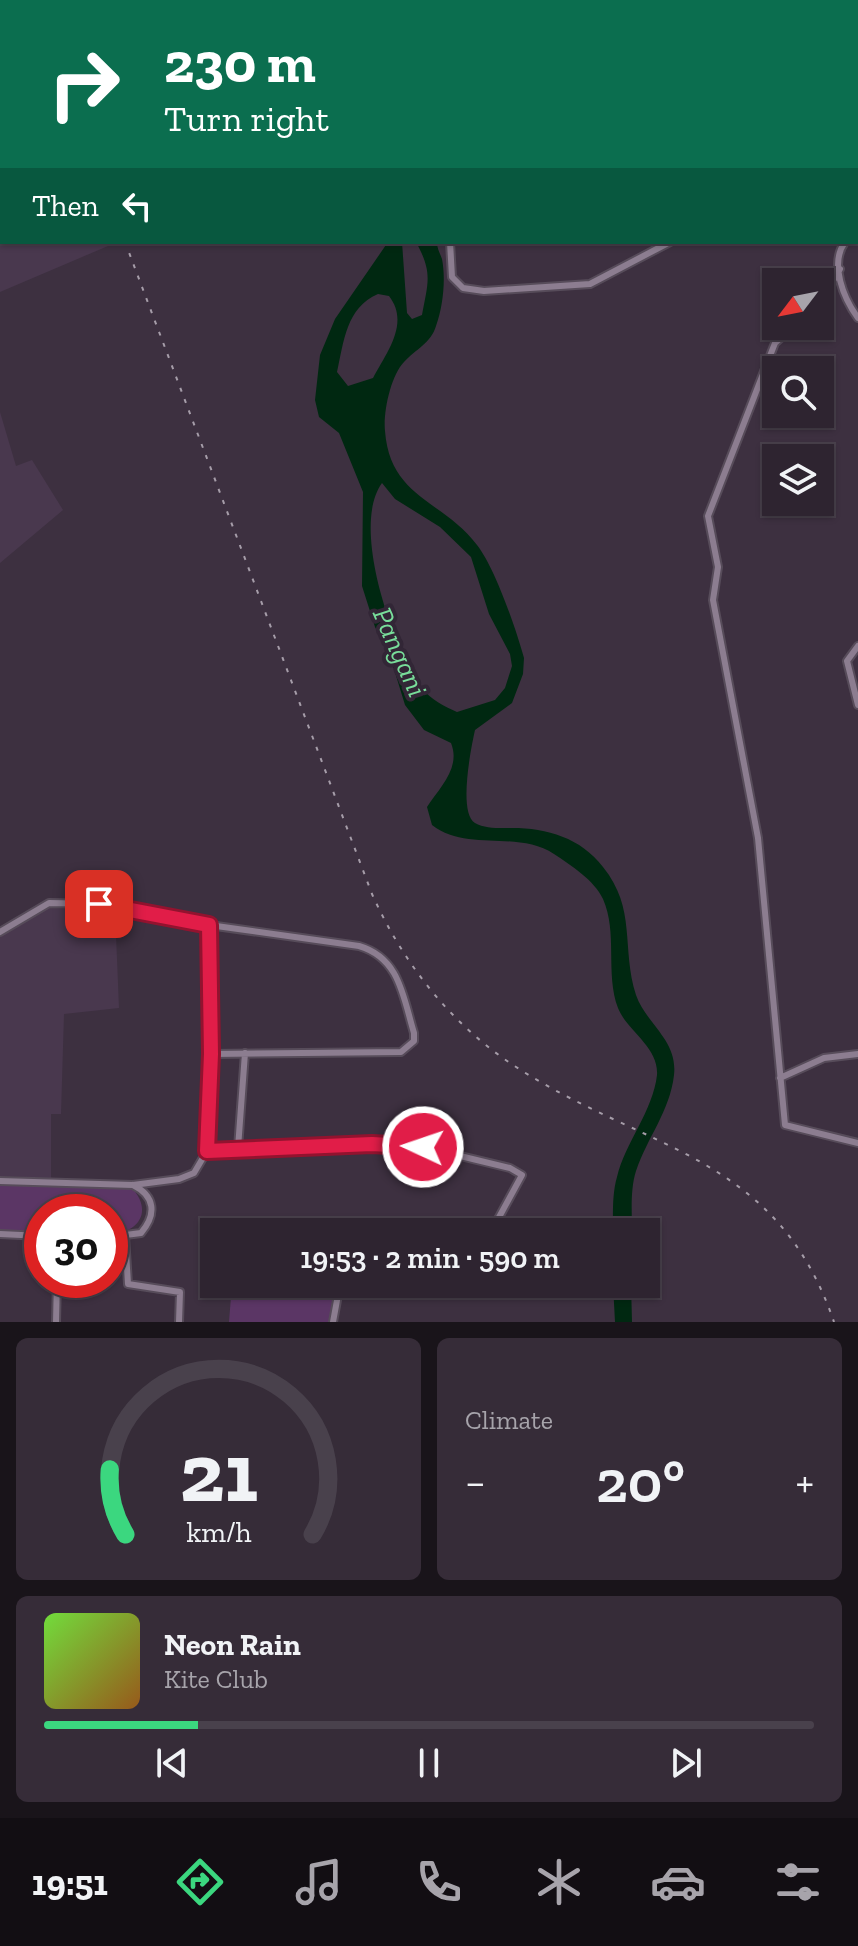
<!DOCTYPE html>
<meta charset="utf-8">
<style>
:root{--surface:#2e2430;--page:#362c38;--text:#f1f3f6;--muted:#a7a4ab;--line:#49414c;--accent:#3bd77f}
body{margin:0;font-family:"Zilla Slab",serif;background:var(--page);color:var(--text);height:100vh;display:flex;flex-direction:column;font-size:30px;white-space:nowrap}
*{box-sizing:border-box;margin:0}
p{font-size:26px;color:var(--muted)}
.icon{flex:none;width:44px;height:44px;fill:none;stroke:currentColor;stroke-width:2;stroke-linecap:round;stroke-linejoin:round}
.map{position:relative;height:1322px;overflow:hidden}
.sheet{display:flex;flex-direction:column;gap:16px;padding:16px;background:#19141a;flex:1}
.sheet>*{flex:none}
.top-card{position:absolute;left:0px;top:0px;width:858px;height:244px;box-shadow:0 2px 6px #0004,0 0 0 2px var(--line);background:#0b6e4f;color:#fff;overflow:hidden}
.needle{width:52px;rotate:238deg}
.buttons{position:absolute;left:762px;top:268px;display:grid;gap:16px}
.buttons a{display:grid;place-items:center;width:72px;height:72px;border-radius:0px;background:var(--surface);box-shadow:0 2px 6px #0004,0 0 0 2px var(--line);font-size:40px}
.speed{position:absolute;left:24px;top:1194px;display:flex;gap:16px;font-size:40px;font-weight:700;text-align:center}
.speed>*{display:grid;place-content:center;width:104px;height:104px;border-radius:50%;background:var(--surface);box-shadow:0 2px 6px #0004,0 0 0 2px var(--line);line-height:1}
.speed .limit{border:12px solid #d22;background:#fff;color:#111}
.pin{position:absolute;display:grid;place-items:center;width:68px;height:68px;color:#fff;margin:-34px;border-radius:16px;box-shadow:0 4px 12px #0006}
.me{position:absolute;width:88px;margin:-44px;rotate:273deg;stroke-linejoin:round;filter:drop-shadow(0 0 6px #0008)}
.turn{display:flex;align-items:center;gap:28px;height:168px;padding:0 32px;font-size:36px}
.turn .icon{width:104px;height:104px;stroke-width:2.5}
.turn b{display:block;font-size:56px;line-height:68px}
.then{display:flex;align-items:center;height:76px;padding:0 32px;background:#0003;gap:16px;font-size:30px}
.big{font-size:60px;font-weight:600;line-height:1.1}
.sheet .widget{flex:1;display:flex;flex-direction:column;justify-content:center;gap:12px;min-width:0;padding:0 28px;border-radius:12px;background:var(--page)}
.sheet .dial{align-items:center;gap:0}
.dial svg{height:208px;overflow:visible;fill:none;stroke:var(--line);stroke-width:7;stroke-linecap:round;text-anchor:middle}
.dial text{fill:var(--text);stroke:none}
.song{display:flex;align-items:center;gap:24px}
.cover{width:96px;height:96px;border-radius:12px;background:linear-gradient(135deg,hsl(100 70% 55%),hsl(30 70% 35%))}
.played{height:8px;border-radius:4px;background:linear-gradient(90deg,var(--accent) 20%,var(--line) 20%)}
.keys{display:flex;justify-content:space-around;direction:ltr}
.heat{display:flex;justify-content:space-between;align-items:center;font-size:44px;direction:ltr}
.sheet .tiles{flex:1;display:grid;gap:16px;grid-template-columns:1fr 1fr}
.widget:last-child{grid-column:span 2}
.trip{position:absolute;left:200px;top:1218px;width:460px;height:80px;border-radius:0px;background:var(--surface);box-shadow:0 2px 6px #0004,0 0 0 2px var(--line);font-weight:600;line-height:80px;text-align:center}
.tab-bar{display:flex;height:128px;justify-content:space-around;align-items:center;background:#120e13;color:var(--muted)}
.tab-bar .icon{width:56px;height:56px}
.tab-bar .active{color:var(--accent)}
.tab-bar b{font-size:36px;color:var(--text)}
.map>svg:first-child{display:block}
.built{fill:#49384e}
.green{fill:#5b3665}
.water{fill:#002811;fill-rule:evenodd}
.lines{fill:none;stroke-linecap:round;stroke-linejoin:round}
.minor-casing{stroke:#574c5a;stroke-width:10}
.minor{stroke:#8c7d90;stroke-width:6}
.rail{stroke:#a69da9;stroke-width:2;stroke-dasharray:4 8;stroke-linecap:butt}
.route-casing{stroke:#92132f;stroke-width:20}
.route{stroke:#e11d48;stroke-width:14}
.labels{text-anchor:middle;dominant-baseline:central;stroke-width:8;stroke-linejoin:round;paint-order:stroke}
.water-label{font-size:28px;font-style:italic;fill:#78dd9a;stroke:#322636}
</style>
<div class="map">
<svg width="858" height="1322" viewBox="0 0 858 1322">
<rect width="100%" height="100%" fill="#3d3040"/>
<path class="built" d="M0,41L2,242L115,243L0,292Z
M0,412L16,466L32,460L63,510L0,563Z
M50,905L115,910L119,1008L64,1014L61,1114H51V1178L0,1176V935Z"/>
<path class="green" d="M0,1184L132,1188C153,1211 139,1233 110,1234V1212H42V1233L0,1231Z
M232,1284H338L331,1322H229Z"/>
<path class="water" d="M388,242H402L407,313L412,319L422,315C428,282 433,273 416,242H437C437,249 440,253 442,259C446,279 443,307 436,326C431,343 416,349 404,362C391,375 383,412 385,431C390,498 443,500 477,545C495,568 516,629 524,658L523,674L512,703L475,730C471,748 458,813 475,823C485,829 501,828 512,828C547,828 581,838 603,867C637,909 621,948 636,995C646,1024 678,1040 674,1075C670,1111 647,1138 636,1171C630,1190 632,1213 632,1232H613C613,1214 612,1194 617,1177C625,1143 653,1111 657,1075C659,1047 627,1031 618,1008C605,973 618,933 603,899C594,880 572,866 554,854C518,830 466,852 432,825L427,807C440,787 461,768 451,743L424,730L405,705L390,656L375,627L362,586L363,492L339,433L319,417L315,400L320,355L335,319ZM378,294L389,296C410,323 387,352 373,378L348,386L337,372C344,341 346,308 378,294ZM382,483L395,499L440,527L471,557L489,614L510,654L512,666L505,688L495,700L457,712C444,706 431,700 422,688C393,648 350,527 382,483Z
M613,1284H631L632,1322H615Z"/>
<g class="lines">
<defs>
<path id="minor" d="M70,0L71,2
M297,0L298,2
M403,2L404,0
M0,39L2,38
M856,146H858
M856,226L858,224
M450,242L452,277L463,288L484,291L590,284L670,242
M845,242C829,264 844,299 858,318
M820,303L840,269
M794,326L775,343L708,516L718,567L713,600L758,838L785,1125L858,1143
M858,646L847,661L858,705
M0,932L49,903L99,904L209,925L359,946C400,958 403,997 414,1033V1041L401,1052L211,1054
M780,1078L824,1058L858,1054
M238,1148L245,1053
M207,1151L372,1144L423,1147L510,1168L522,1175L491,1232
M0,1181L133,1185L179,1179L194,1173L207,1151L211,1054L209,925
M0,1234L42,1236
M125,1236L128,1284L180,1292L179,1322
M110,1237L141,1233C157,1214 155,1196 133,1185
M56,1322L57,1280
M333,1322L340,1284"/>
</defs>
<use href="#minor" class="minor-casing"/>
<use href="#minor" class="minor"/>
<path class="rail" d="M34,0L35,2
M125,242L372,894C403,963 450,1023 513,1065C643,1151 776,1152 834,1322"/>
</g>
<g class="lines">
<defs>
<path id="route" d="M99,904L209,925L211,1054L207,1151L372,1144L423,1147"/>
</defs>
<use href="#route" class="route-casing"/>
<use href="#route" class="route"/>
</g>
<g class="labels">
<g class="water-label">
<text transform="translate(400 652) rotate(66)">Pangani</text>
</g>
</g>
</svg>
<div class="buttons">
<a><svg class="needle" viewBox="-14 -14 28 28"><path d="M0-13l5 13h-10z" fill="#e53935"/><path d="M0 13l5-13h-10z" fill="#a7a4ab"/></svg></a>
<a><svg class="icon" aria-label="search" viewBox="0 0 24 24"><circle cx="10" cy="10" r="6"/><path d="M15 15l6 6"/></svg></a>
<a><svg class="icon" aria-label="layers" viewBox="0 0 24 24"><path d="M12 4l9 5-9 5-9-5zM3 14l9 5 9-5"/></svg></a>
</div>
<div class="speed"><div class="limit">30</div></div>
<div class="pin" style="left:99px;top:904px;background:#d93025"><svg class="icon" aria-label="arrive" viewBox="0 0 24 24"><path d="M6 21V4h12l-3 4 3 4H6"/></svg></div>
<svg class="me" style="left:423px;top:1147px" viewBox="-20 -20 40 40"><circle r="17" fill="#e11d48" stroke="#fff" stroke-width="3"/><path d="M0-11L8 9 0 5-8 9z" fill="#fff"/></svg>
<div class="trip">19:53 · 2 min · 590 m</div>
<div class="top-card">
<div class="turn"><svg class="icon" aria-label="right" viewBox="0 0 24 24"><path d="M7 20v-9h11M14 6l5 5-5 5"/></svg><div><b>230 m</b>Turn right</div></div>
<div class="then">Then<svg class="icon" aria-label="left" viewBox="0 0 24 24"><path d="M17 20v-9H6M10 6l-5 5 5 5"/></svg></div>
</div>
</div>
<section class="sheet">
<div class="tiles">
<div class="widget dial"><svg viewBox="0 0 100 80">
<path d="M14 69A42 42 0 1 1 86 69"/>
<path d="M14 69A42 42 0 0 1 8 44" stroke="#3bd77f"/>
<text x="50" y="56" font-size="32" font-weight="700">21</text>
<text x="50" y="72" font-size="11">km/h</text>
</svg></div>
<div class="widget"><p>Climate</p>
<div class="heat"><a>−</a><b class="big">20°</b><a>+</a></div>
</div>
<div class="widget">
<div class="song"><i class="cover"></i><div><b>Neon Rain</b><p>Kite Club</p></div></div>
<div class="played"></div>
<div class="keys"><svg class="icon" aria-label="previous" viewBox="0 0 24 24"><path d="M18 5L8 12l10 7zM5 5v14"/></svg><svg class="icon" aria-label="pause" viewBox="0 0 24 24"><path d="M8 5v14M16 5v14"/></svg><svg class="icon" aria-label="next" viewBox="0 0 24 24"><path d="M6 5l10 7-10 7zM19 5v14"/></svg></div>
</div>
</div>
</section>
<nav class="tab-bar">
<b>19:51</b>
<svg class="icon active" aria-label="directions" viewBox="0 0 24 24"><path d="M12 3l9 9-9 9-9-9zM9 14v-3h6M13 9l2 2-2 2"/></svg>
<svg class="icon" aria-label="music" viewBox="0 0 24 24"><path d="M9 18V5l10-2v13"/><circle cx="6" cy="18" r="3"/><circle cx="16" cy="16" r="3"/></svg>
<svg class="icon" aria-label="phone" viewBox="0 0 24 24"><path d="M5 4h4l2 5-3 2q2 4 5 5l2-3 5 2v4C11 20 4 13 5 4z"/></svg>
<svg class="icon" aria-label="climate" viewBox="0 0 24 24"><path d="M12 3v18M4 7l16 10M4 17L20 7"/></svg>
<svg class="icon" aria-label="car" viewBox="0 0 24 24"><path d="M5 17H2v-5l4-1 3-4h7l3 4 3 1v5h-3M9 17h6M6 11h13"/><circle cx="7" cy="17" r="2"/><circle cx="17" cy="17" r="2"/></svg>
<svg class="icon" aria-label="filters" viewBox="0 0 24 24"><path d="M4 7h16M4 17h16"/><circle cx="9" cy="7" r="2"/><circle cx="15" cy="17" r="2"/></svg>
</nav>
